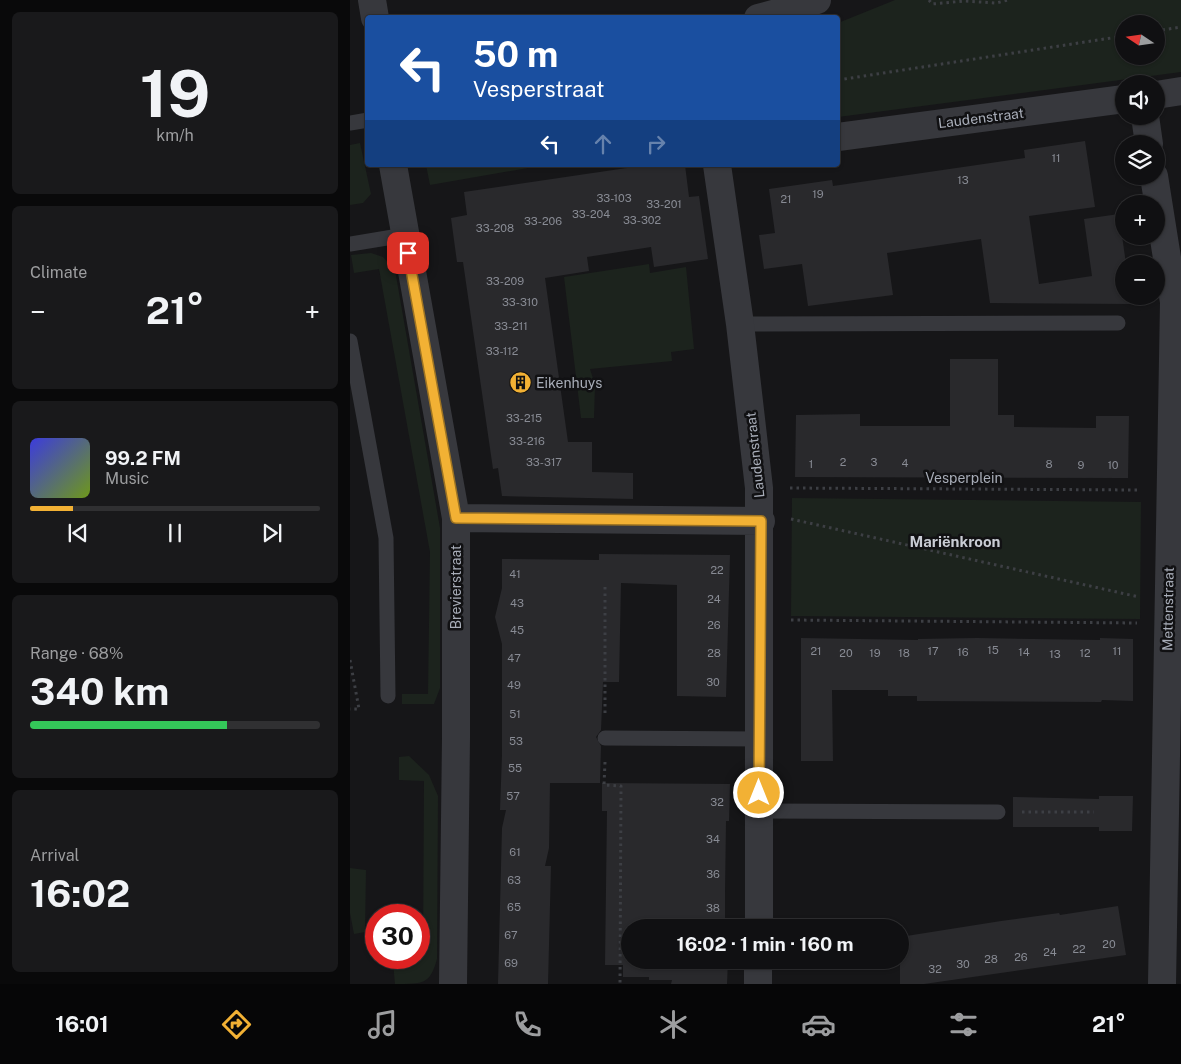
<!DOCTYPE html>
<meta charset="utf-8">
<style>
:root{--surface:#101012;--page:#19191b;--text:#f1f3f6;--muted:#9c9d9f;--line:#303032;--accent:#f2b134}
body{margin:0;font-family:"Public Sans",sans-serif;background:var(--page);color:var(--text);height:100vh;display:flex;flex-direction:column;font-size:19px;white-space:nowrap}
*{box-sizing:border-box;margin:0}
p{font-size:16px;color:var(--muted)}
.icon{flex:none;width:28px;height:28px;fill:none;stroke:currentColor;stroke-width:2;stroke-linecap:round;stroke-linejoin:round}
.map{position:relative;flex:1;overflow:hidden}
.side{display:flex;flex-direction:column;gap:12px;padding:12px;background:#09090a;width:350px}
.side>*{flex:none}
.banner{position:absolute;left:15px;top:15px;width:475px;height:152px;border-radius:5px;box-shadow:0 1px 4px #0004,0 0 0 1px var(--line);background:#1a4fa0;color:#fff;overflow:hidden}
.needle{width:32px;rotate:283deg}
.buttons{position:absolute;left:765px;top:15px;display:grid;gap:10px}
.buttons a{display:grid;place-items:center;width:50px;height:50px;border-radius:50%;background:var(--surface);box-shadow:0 1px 4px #0004,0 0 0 1px var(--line);font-size:25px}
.speed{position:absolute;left:15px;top:904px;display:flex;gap:10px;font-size:25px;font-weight:700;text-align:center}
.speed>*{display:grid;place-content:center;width:65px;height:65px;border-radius:50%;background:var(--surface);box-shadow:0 1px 4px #0004,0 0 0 1px var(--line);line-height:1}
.speed .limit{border:8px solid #d22;background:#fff;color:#111}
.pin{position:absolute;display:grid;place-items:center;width:42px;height:42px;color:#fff;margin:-21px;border-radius:10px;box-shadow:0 2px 8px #0006}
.me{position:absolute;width:55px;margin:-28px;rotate:0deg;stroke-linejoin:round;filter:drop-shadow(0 0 4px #0008)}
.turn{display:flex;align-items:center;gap:18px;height:105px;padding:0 25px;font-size:22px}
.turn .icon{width:65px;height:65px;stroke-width:2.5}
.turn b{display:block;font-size:35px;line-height:42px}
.lanes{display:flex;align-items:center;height:48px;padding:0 25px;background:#0003;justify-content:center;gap:25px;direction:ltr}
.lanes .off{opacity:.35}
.big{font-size:38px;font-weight:700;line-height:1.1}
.side .widget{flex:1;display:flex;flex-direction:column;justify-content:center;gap:8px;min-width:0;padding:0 18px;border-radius:8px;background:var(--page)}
.side .dial{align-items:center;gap:0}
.dial b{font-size:65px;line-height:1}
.song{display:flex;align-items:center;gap:15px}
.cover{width:60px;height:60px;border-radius:8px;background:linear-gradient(135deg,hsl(240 70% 55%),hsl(80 70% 35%))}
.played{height:5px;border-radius:2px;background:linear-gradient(90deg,var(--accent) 15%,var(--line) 15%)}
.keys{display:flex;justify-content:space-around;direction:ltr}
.heat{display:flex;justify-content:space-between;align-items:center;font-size:28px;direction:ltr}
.charge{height:8px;border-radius:4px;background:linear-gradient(90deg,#34c759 68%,var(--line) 0)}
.trip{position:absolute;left:271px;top:919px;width:288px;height:50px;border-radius:25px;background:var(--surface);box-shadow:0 1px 4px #0004,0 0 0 1px var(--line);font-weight:700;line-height:50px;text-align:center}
.menu{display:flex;height:80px;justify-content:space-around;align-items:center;background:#060607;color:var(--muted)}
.menu .icon{width:35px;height:35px}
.menu .active{color:var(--accent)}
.menu b{font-size:22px;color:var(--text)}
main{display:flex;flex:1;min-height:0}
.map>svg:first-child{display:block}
.green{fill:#1c231d;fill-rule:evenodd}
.building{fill:#29292c}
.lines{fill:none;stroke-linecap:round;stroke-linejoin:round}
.path{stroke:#3d3f44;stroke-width:3;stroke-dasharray:2.5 4;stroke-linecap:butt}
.lane{stroke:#37383d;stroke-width:15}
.street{stroke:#37383d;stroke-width:28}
.route-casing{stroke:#9d7322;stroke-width:12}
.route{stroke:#f2b134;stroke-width:9}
.labels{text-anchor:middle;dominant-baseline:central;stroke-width:5;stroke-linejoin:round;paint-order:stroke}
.number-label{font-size:11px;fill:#888b94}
.street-label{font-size:14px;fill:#a8adb8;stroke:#111113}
.poi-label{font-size:14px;fill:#a8adb8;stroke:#111113;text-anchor:start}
.neighbourhood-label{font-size:15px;font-weight:bold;fill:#c9ccd4;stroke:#111113}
</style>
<main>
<section class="side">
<div class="widget dial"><b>19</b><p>km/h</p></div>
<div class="widget"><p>Climate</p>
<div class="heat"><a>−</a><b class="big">21°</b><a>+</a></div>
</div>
<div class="widget">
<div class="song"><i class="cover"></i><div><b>99.2 FM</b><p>Music</p></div></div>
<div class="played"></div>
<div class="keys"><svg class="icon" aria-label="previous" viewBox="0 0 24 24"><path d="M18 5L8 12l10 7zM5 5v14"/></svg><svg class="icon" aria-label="pause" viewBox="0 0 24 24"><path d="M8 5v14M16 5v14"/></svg><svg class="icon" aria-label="next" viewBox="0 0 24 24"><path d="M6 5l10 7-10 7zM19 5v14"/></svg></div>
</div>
<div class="widget"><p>Range · 68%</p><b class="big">340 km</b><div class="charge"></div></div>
<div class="widget"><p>Arrival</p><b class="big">16:02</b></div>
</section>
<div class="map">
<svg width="831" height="984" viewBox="0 0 831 984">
<rect width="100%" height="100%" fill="#161618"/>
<path class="green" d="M545,0H831V72L488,117V23ZM774,24H806V56H774Z
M10,143L21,194L13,203L0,205V145Z
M76,165H195L80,185Z
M21,253L33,257L45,270L90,528V688L84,704H52V694H78L80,552L29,269L4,273L1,255Z
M299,264L300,273L336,267L344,349L321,352L322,361L240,369L245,385L244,418H231L214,277Z
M442,498L791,502L790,619L441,616Z
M59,756L79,775L88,796L87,959C80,984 74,984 45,984L43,962L73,957L74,781L49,780V757Z
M0,868L16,870L15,932L4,934L0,913Z"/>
<path class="building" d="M735,141L745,207L679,216L689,284L742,276L734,219L769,214L776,264H774V296H781L782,304L640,303L631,239L537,253L543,295L458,306L452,264L414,269L409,235L425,233L419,189L482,180L483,186L675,158L674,150Z
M297,165H335L339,197L349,196L358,259L304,267L301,247L237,257L239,271L195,278L218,442H242V472L283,473V499L152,496L148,468L143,469L113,262H107L101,218L117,215L114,192Z
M600,359H648V415H664V427L746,428V416H779L778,478L445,477L446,415L510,414V426H600Z
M249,554L380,555L376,697L327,696V585L271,583L269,682H253L251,730L246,737L251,746L250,783H200L199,848L195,866H201L198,984H148L152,828L156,810H150L152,755V644L145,617L152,588V559L249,560Z
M451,638L568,640V639L627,638L750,640V638L783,639V701L752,700L751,702L567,701V696H538V690H482L483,761H451Z
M252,783L380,784L379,821H376L375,892V927L378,928H280V960H378L377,984H321L322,980H299V977H273V965H255L257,811H252Z
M749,796H783L782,831H749V827H663V797L749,799Z
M768,906L776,955L574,984H550V937L651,921L709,913L710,915Z"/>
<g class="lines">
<path class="path" d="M579,0L582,4L615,1L646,3L658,0
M806,31L831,27
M488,80L774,36
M440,488L789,490
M441,519L789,597
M441,620L787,623
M0,660L9,709H0
M255,713V584
M255,762L254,785L271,786L270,984
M672,812H744"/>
<path class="lane" d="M0,123L18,120
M0,244L55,235
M390,324L768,323
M0,341L36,538L38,696
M255,738L410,739
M409,811L648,812"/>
<path class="street" d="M22,0L25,18
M408,18L449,7L467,0
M806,95L831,91
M795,116L799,144
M488,137L774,99
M43,165L106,518V738L103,984
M367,165L390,324L409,488V928
M804,176L824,302L812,984
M106,518L411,521
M408,984V960"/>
</g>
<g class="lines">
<defs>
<path id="route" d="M58,253L106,518L411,521L409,793"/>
</defs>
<use href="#route" class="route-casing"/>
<use href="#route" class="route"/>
</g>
<defs>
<symbol id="building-disc" viewBox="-11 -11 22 22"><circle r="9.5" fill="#f2b134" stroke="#111113"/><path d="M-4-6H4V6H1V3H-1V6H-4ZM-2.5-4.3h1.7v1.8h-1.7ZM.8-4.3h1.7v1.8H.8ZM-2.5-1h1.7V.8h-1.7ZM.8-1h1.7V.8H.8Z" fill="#111"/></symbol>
</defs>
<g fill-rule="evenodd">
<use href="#building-disc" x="158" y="370" width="25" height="25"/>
</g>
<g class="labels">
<g class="number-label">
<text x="706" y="158">11</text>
<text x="613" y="180">13</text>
<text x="468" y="194">19</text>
<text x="264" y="198">33-103</text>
<text x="436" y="199">21</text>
<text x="314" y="204">33-201</text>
<text x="241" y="214">33-204</text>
<text x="292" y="220">33-302</text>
<text x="193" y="221">33-206</text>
<text x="145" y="228">33-208</text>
<text x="155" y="281">33-209</text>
<text x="170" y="302">33-310</text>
<text x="161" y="326">33-211</text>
<text x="152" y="351">33-112</text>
<text x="174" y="418">33-215</text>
<text x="177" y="441">33-216</text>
<text x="194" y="462">33-317</text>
<text x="493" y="462">2</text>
<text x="524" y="462">3</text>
<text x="555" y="463">4</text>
<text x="461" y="464">1</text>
<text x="699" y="464">8</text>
<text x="731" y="465">9</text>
<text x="763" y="465">10</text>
<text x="367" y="570">22</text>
<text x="165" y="574">41</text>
<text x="364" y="599">24</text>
<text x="167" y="603">43</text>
<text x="364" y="625">26</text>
<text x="167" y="630">45</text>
<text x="643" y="650">15</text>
<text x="466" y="651">21</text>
<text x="583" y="651">17</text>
<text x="767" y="651">11</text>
<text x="613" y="652">16</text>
<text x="674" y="652">14</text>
<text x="364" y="653">28</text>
<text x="496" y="653">20</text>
<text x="525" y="653">19</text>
<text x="554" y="653">18</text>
<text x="735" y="653">12</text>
<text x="705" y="654">13</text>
<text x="164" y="658">47</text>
<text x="363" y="682">30</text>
<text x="164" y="685">49</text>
<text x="165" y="714">51</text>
<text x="166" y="741">53</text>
<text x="165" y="768">55</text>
<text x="163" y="796">57</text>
<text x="367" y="802">32</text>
<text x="363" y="839">34</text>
<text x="165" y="852">61</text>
<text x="363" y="874">36</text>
<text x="164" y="880">63</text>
<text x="164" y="907">65</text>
<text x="363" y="908">38</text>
<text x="161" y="935">67</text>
<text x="759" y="944">20</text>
<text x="729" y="949">22</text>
<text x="700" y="952">24</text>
<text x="671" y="957">26</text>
<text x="641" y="959">28</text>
<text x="161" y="963">69</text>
<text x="613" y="964">30</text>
<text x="585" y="969">32</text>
</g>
<g class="street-label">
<text transform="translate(631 118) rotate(-7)">Laudenstraat</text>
<text transform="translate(405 455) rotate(-96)">Laudenstraat</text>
<text x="614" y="478">Vesperplein</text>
<text transform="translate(106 587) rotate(-90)">Brevierstraat</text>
<text transform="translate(818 609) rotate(-89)">Mettenstraat</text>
</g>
<g class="poi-label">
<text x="186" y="383">Eikenhuys</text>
</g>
<g class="neighbourhood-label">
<text x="605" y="541">Mariënkroon</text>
</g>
</g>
</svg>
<div class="buttons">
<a><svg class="needle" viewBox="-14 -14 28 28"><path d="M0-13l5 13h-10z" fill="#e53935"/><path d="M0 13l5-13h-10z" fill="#9c9d9f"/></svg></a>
<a><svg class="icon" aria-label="sound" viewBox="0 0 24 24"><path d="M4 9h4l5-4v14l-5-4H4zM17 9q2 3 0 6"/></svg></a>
<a><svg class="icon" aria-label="layers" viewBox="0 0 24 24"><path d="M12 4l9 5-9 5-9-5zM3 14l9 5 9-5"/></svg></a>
<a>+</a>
<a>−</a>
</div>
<div class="speed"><div class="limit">30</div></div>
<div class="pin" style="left:58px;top:253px;background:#d93025"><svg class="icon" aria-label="arrive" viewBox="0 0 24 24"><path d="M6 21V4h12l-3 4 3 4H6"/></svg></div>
<svg class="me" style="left:409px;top:793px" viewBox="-20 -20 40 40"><circle r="17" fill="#f2b134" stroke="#fff" stroke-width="3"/><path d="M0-11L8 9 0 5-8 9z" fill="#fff"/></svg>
<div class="trip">16:02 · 1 min · 160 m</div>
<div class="banner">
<div class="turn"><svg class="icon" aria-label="left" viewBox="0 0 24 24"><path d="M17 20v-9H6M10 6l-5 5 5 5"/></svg><div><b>50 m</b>Vesperstraat</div></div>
<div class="lanes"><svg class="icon" aria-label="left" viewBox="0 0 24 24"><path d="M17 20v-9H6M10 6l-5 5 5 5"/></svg><svg class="icon off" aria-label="ahead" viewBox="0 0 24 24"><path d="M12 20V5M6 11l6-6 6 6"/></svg><svg class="icon off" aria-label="right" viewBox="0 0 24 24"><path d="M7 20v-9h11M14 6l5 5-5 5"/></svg></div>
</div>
</div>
</main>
<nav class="menu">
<b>16:01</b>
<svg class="icon active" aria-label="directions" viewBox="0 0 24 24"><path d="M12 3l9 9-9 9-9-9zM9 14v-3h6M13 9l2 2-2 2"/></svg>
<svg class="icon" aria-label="music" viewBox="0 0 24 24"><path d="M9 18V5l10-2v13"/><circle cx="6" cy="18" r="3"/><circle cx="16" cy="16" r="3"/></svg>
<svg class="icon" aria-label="phone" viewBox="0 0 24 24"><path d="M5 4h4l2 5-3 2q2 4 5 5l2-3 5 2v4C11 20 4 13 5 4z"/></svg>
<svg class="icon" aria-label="climate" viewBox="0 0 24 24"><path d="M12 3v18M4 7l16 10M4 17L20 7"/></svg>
<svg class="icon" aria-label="car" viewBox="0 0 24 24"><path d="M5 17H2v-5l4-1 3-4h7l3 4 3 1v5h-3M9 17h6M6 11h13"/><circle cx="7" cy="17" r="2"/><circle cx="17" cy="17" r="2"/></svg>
<svg class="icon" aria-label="filters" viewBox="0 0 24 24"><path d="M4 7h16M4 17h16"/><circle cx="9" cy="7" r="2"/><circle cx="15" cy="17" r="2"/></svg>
<b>21°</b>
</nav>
